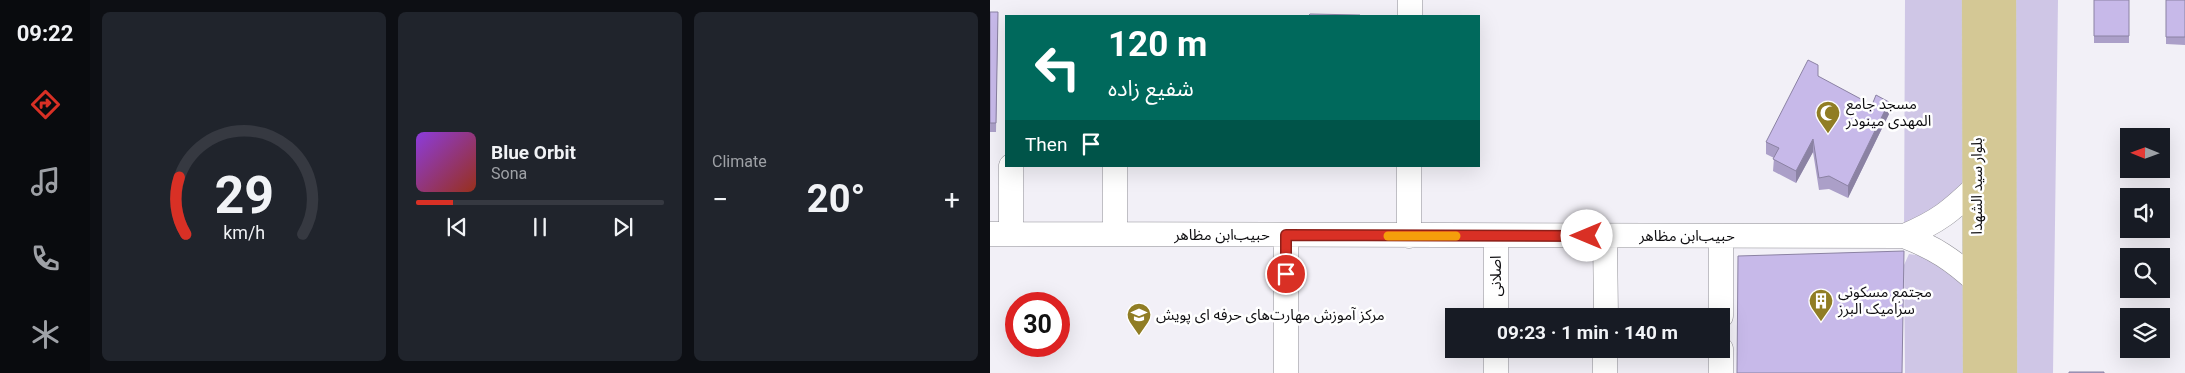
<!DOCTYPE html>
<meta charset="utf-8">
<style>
:root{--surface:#171b24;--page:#20242c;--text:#f1f3f6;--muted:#9ea1a6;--line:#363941;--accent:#d93025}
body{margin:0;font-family:Roboto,"Noto Sans Arabic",sans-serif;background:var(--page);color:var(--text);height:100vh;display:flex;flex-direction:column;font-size:19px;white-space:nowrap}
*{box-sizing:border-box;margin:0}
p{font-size:16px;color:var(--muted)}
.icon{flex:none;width:28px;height:28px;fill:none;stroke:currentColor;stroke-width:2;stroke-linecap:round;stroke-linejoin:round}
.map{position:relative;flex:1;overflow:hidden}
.details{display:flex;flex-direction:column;gap:12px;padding:12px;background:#0d0f14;width:900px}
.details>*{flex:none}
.banner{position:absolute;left:15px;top:15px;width:475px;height:152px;border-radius:0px;box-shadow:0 5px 20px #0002;background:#00695c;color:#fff;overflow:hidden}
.needle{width:32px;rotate:271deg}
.tools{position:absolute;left:1130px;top:128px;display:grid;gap:10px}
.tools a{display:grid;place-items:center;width:50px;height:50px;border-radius:0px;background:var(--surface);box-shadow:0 5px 20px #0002;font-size:25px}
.speed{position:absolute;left:15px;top:292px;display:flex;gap:10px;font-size:25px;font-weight:700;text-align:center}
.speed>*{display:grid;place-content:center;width:65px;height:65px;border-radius:50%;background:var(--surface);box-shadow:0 5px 20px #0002;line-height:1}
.speed .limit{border:8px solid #d22;background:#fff;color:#111}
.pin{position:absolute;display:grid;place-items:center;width:42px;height:42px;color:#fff;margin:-21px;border:2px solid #fff;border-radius:50%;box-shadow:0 1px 5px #0007}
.me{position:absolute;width:55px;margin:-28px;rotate:270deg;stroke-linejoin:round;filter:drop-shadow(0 0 4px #0008)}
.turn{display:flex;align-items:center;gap:18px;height:105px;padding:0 20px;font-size:22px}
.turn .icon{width:65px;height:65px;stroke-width:2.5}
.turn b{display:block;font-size:35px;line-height:42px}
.then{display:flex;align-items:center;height:48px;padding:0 20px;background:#0003;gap:10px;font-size:19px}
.big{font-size:38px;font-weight:700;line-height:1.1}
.details .tile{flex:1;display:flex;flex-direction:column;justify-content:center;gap:8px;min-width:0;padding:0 18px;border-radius:8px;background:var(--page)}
.details .dial{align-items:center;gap:0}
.dial svg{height:130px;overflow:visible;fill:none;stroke:var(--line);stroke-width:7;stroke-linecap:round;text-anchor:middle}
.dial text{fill:var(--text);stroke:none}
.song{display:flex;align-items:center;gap:15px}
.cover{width:60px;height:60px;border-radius:8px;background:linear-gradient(135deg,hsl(270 70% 55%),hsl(10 70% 35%))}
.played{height:5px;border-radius:2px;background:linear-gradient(90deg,var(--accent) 15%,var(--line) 15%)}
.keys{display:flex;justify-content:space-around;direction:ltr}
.heat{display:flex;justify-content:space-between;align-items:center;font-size:28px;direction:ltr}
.details .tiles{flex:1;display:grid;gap:12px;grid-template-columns:repeat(3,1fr)}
.trip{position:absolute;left:455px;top:308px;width:285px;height:50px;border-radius:0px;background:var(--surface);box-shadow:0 5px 20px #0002;font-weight:700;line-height:50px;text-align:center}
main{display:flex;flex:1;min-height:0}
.tab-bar{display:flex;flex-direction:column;width:90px;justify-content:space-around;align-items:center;background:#090b0e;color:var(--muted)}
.tab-bar .icon{width:35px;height:35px}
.tab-bar .active{color:var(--accent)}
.tab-bar b{font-size:22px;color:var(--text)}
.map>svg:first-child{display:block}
.green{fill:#cfc6e6}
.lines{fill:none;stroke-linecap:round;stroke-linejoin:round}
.minor-casing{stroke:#8e8d94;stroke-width:25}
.major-casing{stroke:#cfcfcf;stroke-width:29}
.minor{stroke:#fff;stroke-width:24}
.major{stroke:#d4c895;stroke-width:28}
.wall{fill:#ab9fc8}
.shaded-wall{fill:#8b82a3}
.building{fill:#c7b9e9;stroke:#8b82a3}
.route-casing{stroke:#8d1f18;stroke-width:12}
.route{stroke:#d93025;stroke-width:9}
.slow{stroke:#f59e0b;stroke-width:9}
.labels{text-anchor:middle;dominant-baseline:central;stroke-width:5;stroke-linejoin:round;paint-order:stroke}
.poi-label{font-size:15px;fill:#0e0d10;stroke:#fff;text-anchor:start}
.street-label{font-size:15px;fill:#0e0d10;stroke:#fff}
</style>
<main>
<nav class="tab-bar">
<b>09:22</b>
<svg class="icon active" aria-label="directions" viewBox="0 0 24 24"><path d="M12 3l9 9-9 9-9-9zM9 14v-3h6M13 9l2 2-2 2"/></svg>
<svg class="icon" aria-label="music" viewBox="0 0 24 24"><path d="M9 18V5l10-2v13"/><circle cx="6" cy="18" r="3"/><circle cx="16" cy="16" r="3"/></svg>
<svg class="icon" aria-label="phone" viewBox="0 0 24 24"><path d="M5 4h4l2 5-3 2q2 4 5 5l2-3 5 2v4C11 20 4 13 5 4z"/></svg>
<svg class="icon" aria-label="climate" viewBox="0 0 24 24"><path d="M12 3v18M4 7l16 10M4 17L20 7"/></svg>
</nav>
<section class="details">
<div class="tiles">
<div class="tile dial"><svg viewBox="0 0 100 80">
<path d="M14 69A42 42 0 1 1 86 69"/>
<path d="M14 69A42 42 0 0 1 10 34" stroke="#d93025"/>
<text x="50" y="56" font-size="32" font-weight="700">29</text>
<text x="50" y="72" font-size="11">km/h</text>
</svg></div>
<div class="tile">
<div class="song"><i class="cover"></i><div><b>Blue Orbit</b><p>Sona</p></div></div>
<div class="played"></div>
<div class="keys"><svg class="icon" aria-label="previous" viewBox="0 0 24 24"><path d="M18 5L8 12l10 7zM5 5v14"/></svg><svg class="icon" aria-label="pause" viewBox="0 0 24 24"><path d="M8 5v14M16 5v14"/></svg><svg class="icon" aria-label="next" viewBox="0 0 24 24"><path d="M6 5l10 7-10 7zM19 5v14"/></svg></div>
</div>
<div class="tile"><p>Climate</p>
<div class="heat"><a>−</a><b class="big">20°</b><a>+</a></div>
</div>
</div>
</section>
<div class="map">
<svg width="1195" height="373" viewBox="0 0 1195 373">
<rect width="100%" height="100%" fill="#f2f0f7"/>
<path class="green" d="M915,0H986L987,186L914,236Z
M1012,0H1068L1063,373H1013Z
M919,254L940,257L976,283L979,373H915L914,265Z"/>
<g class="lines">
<defs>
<path id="minor" d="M420,16V0
M21,166V234
M125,166V234
M0,234L914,236C945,248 963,260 987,282
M419,236V166
M615,236L616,316
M914,236C948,222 961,211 987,186
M506,316V236
M731,316V236
M296,373V235
M506,373V349
M615,373V349
M731,373V349"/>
<path id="major" d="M986,0L987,373
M1012,0L1013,373"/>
</defs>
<use href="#minor" class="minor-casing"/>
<use href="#major" class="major-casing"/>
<use href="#minor" class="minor"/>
<use href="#major" class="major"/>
</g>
<path class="wall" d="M1104,0H1139V43H1104Z
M1176,0H1195V45L1176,44Z
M0,12H8L6,132H0Z
M828,77L899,114L858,198L839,189L829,190L823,152L806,183L783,171L784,158L776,154V142Z"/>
<path class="shaded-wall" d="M899,102V114L858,198V186Z
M823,139V152L806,183V171Z"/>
<path class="building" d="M1104,0H1139V36H1104Z
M1176,0H1195V37H1176Z
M0,12H8L6,123H0Z
M320,14L370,15V16H318Z
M818,60L828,65V76L882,105L886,95L899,102L858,186L839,176L829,178L823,139L806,171L783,159L789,148L776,142Z
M914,251L912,373H747L748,256Z
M1079,372H1114V373H1079Z"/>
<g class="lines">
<defs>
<path id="route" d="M296,274V235L597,236"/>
</defs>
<use href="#route" class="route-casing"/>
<use href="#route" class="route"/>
<path class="slow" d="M398,236H466"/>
</g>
<defs>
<symbol id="mosque-pin" viewBox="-11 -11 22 30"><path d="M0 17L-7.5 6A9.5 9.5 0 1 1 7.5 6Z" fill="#907d24" stroke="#fff"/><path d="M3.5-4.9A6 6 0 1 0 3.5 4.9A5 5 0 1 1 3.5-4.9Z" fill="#fff"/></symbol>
<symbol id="building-pin" viewBox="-11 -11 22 30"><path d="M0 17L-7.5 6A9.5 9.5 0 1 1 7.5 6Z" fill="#907d24" stroke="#fff"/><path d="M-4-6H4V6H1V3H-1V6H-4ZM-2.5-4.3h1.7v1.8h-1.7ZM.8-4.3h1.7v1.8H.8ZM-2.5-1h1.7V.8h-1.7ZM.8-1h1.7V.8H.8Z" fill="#fff"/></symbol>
<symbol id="school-pin" viewBox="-11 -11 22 30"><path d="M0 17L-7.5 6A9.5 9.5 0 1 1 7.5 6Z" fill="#907d24" stroke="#fff"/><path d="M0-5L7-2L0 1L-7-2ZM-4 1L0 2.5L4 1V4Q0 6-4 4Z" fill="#fff"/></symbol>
</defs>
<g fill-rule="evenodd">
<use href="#mosque-pin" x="824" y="99" width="28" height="38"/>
<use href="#building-pin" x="817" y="287" width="28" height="38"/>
<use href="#school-pin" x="135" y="301" width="28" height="38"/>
</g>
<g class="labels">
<g class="poi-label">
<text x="856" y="104">مسجد جامع<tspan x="856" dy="17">المهدی مینودر</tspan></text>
<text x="848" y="292">مجتمع مسکونی<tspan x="848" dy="17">سرامیک البرز</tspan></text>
<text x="166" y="315">مرکز آموزش مهارت‌های حرفه ای پویش</text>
</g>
<g class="street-label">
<text transform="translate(987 186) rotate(-90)">بلوار سید الشهدا</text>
<text x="232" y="235">حبیب‌ابن مظاهر</text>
<text x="697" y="236">حبیب‌ابن مظاهر</text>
<text transform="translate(506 276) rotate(-90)">اصلانی</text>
</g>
</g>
</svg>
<div class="tools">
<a><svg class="needle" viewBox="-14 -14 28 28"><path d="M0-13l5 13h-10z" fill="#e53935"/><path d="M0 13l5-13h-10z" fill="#9ea1a6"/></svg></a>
<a><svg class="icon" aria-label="sound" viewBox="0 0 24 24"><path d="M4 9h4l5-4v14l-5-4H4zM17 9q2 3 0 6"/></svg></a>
<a><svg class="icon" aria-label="search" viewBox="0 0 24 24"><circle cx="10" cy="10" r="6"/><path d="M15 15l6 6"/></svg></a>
<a><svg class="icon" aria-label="layers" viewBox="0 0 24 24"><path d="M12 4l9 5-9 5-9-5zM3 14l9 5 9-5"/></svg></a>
</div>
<div class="speed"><div class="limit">30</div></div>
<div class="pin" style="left:296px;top:274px;background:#d93025"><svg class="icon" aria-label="arrive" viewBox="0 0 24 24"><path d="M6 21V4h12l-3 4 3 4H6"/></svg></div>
<svg class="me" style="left:597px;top:236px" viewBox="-20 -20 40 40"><circle r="19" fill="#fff"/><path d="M0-13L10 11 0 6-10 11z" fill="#d93025"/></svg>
<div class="trip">09:23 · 1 min · 140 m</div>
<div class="banner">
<div class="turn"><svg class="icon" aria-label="left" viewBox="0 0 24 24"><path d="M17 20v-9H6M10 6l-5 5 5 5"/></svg><div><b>120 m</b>شفیع زاده</div></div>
<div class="then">Then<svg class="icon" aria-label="arrive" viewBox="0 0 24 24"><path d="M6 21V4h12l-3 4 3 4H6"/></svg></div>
</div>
</div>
</main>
